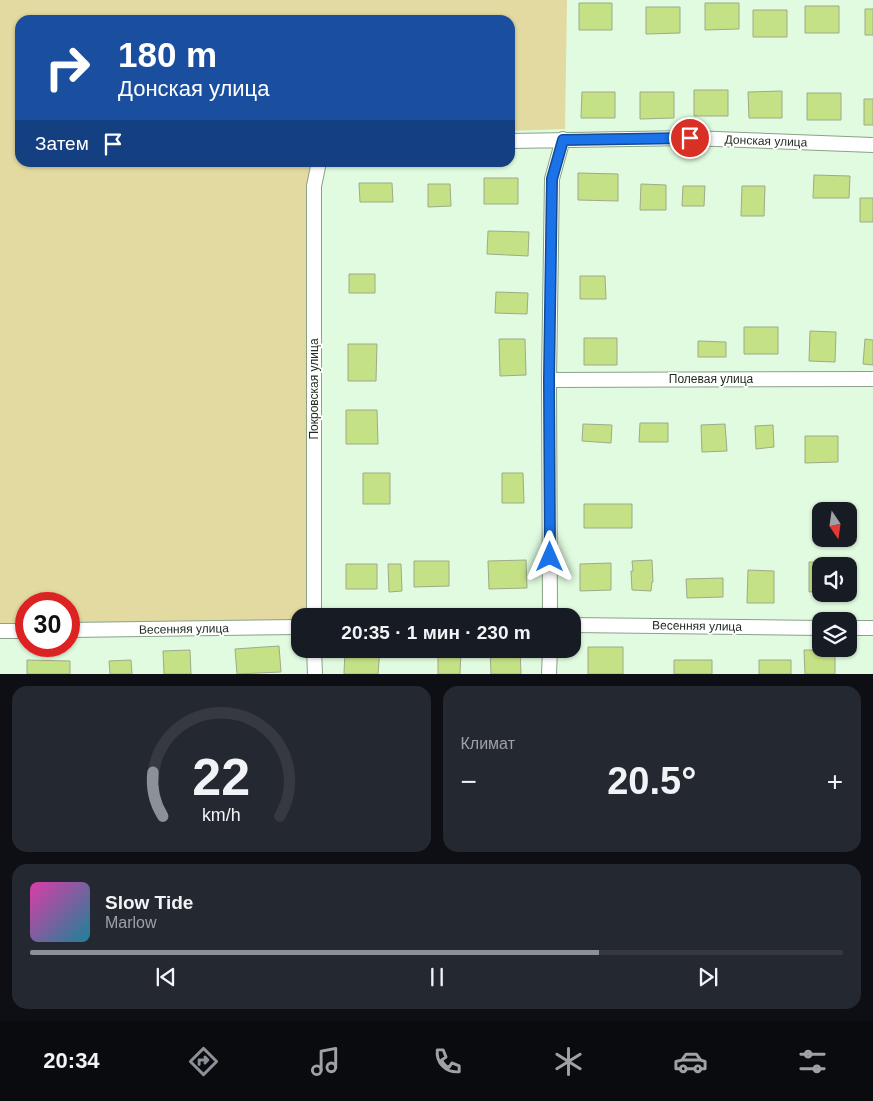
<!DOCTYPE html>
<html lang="ru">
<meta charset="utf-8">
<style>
:root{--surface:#171b24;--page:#242831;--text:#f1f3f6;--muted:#9ea1a6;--line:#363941;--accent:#8c9099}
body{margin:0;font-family:Helvetica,sans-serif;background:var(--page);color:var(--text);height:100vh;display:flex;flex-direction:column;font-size:19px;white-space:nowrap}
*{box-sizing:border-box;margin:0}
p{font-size:16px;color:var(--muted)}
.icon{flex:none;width:28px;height:28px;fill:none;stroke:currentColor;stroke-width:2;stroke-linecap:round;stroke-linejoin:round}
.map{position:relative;height:674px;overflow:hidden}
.panel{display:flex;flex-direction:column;gap:12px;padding:12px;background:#0d0f14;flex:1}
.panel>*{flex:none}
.hud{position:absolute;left:15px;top:15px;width:500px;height:152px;border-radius:15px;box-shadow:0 1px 4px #0004;background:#1a4fa0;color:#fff;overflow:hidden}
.needle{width:32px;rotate:167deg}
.controls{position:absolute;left:812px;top:502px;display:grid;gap:10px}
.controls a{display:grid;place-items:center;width:45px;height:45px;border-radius:10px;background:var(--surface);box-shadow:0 1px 4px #0004;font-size:25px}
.speed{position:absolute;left:15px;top:592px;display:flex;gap:10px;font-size:25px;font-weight:700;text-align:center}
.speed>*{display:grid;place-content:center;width:65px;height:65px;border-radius:50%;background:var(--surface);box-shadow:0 1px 4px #0004;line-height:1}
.speed .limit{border:8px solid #d22;background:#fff;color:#111}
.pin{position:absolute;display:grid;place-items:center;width:42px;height:42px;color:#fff;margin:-21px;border:2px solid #fff;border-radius:50%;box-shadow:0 1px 5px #0007}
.me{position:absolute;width:55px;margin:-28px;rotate:0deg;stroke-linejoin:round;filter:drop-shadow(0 0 4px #0008)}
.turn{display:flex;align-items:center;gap:18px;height:105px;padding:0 20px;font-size:22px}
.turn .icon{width:65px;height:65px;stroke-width:2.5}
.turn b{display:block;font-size:35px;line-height:42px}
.then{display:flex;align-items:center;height:48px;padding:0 20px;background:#0003;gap:10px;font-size:19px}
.big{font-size:38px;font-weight:600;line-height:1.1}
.panel .widget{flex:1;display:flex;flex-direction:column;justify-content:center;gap:8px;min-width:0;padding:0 18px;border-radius:15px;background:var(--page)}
.panel .dial{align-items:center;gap:0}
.dial svg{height:130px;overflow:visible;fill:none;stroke:var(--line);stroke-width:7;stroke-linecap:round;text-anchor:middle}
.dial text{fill:var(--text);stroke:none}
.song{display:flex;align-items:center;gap:15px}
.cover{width:60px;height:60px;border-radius:8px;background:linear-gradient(135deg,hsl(320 70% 55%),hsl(190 70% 35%))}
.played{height:5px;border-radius:2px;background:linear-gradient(90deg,var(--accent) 70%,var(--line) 70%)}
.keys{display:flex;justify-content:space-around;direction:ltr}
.heat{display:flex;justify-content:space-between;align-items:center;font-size:28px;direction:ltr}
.panel .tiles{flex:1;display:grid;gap:12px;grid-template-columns:1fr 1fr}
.widget:last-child{grid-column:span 2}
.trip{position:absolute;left:291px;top:608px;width:290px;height:50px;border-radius:15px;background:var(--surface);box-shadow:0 1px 4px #0004;font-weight:600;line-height:50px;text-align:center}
.menu{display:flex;height:80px;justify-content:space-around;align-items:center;background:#090b0e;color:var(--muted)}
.menu .icon{width:35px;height:35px}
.menu .active{color:var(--accent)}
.menu b{font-size:22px;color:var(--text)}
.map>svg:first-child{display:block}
.green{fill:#e2daa0}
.building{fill:#c5e185;stroke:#9faa8a}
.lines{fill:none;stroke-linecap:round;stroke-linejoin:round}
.street-casing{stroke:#89a288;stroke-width:16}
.street{stroke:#fff;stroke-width:14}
.route-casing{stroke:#114b97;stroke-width:12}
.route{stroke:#1a73e8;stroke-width:9}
.labels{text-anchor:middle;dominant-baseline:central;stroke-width:4;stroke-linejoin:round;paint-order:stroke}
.street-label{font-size:12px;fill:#1e281e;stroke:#fff}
</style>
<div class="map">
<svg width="873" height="674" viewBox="0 0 873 674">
<rect width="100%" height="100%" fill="#e0fbdf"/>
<path class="green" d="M0,0H567L565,129L510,131V20H20V162L314,163L309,186L306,616H300V628L69,631V604H26V632H0Z"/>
<path class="building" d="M579,3H612V30H579Z
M705,3H739V29L705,30Z
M805,6H839V33H805Z
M646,7H680V33L646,34Z
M865,9H873V35H865Z
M753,10H787V37H753Z
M694,90H728V116H694Z
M782,91V118H749L748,92Z
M582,92H615V118H581Z
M640,92H674V118L640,119Z
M807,93H841V120H807Z
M864,99H873V125H864Z
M578,173L618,174V201L578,200Z
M814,175L850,176L849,198H813Z
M484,178H518V204H484Z
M359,183H392L393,202H360Z
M428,184H450L451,206L428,207Z
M641,184L666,185V210H640Z
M683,186H705L704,206H682Z
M742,186H765L764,216H741Z
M860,198H873V222H860Z
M488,231L529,232L528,256L487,254Z
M349,274H375V293H349Z
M580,276H605L606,299H580Z
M496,292L528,293L527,314L495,313Z
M744,327H778V354H744Z
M810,331L836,332L835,362L809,361Z
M584,338H617V365H584Z
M499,339H525L526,375L500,376Z
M865,339L873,340V365L863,364Z
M698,341L726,342V357H698Z
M348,344H377L376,381H348Z
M346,410H377L378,444H346Z
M640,423H668V442H639Z
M583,424L612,425L611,443L582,441Z
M725,424L727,451L702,452L701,425Z
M773,425L774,447L756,449L755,426Z
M805,436H838V462L805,463Z
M363,473H390V504H363Z
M502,473H523L524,503H502Z
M584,504H632V528H584Z
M526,560L527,588L489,589L488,561Z
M652,560L653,582H652L651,591L632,590L631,571H633L632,561Z
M414,561H449V586L414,587Z
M809,562H843V566H821V591L809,592Z
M611,563V590L580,591V564Z
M346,564H377V589H346Z
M388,564H401L402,591L389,592Z
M748,570L774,571V603H747Z
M723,578V597L687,598L686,579Z
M279,646L281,672L237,674L235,649Z
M588,647H623V674H588Z
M345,649H380L378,674H344Z
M490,649H520L521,674H491Z
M190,650L191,674H164L163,651Z
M804,650H835V674H805Z
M438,651H461L460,674H438Z
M27,660L70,661V674H27Z
M131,660L132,674H110L109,661Z
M674,660H712V674H674Z
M759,660H791V674H759Z"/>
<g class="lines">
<defs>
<path id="street" d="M510,141L690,138L873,145
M549,380L873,379
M314,616V186L319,162
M550,616L549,380L552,179L563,139
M572,625L821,628
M849,628H873
M69,630L300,627
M0,631H26
M314,649L315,674
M549,674L550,649"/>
</defs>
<use href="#street" class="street-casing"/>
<use href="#street" class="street"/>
</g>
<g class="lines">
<defs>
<path id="route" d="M550,557L549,380L552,179L563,140L690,138"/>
</defs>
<use href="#route" class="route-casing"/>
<use href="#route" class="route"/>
</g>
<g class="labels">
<g class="street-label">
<text transform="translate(766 141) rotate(2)">Донская улица</text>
<text x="711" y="379">Полевая улица</text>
<text transform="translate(314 389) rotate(-90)">Покровская улица</text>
<text transform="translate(697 626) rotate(1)">Весенняя улица</text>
<text transform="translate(184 629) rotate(-1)">Весенняя улица</text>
</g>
</g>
</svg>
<div class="controls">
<a><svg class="needle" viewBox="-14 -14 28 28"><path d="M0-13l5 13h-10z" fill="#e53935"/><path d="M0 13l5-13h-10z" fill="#9ea1a6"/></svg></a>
<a><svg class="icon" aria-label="sound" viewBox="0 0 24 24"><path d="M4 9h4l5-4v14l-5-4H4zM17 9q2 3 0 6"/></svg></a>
<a><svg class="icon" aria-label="layers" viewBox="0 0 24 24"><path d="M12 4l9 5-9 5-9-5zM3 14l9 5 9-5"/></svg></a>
</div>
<div class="speed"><div class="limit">30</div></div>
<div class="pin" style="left:690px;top:138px;background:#d93025"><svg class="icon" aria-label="arrive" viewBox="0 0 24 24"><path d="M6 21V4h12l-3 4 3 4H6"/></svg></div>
<svg class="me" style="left:550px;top:557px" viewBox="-20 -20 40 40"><path d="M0-17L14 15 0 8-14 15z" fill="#1a73e8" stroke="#fff" stroke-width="4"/></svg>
<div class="trip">20:35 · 1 мин · 230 m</div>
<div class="hud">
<div class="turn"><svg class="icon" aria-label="right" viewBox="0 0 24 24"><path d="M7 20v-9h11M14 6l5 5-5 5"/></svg><div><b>180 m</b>Донская улица</div></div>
<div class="then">Затем<svg class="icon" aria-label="arrive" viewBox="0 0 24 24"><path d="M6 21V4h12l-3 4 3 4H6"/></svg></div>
</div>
</div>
<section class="panel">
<div class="tiles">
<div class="widget dial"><svg viewBox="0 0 100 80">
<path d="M14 69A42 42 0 1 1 86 69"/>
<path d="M14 69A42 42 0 0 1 8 42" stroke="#8c9099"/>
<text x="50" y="56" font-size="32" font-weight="700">22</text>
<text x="50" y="72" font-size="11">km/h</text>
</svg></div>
<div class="widget"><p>Климат</p>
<div class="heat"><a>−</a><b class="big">20.5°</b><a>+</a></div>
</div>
<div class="widget">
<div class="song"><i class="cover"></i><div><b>Slow Tide</b><p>Marlow</p></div></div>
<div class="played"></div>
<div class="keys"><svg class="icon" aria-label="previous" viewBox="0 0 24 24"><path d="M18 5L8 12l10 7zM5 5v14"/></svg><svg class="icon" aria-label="pause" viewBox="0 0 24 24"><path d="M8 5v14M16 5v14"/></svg><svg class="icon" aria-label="next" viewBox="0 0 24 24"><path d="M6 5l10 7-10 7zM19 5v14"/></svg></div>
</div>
</div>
</section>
<nav class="menu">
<b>20:34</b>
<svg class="icon active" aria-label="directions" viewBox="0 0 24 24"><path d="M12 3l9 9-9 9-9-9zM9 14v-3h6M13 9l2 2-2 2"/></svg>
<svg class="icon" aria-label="music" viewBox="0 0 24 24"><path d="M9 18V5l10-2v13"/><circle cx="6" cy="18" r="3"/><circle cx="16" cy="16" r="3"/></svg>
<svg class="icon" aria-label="phone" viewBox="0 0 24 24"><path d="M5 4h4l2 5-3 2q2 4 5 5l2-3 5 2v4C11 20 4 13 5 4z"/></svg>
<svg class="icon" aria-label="climate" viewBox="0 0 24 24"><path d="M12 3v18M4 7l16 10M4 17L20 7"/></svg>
<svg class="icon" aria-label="car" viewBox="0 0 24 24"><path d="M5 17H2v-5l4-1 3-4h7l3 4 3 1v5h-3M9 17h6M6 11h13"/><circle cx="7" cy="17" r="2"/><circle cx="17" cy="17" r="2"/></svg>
<svg class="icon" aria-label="filters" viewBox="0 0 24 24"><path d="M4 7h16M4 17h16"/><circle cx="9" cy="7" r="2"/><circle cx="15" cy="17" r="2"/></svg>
</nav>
